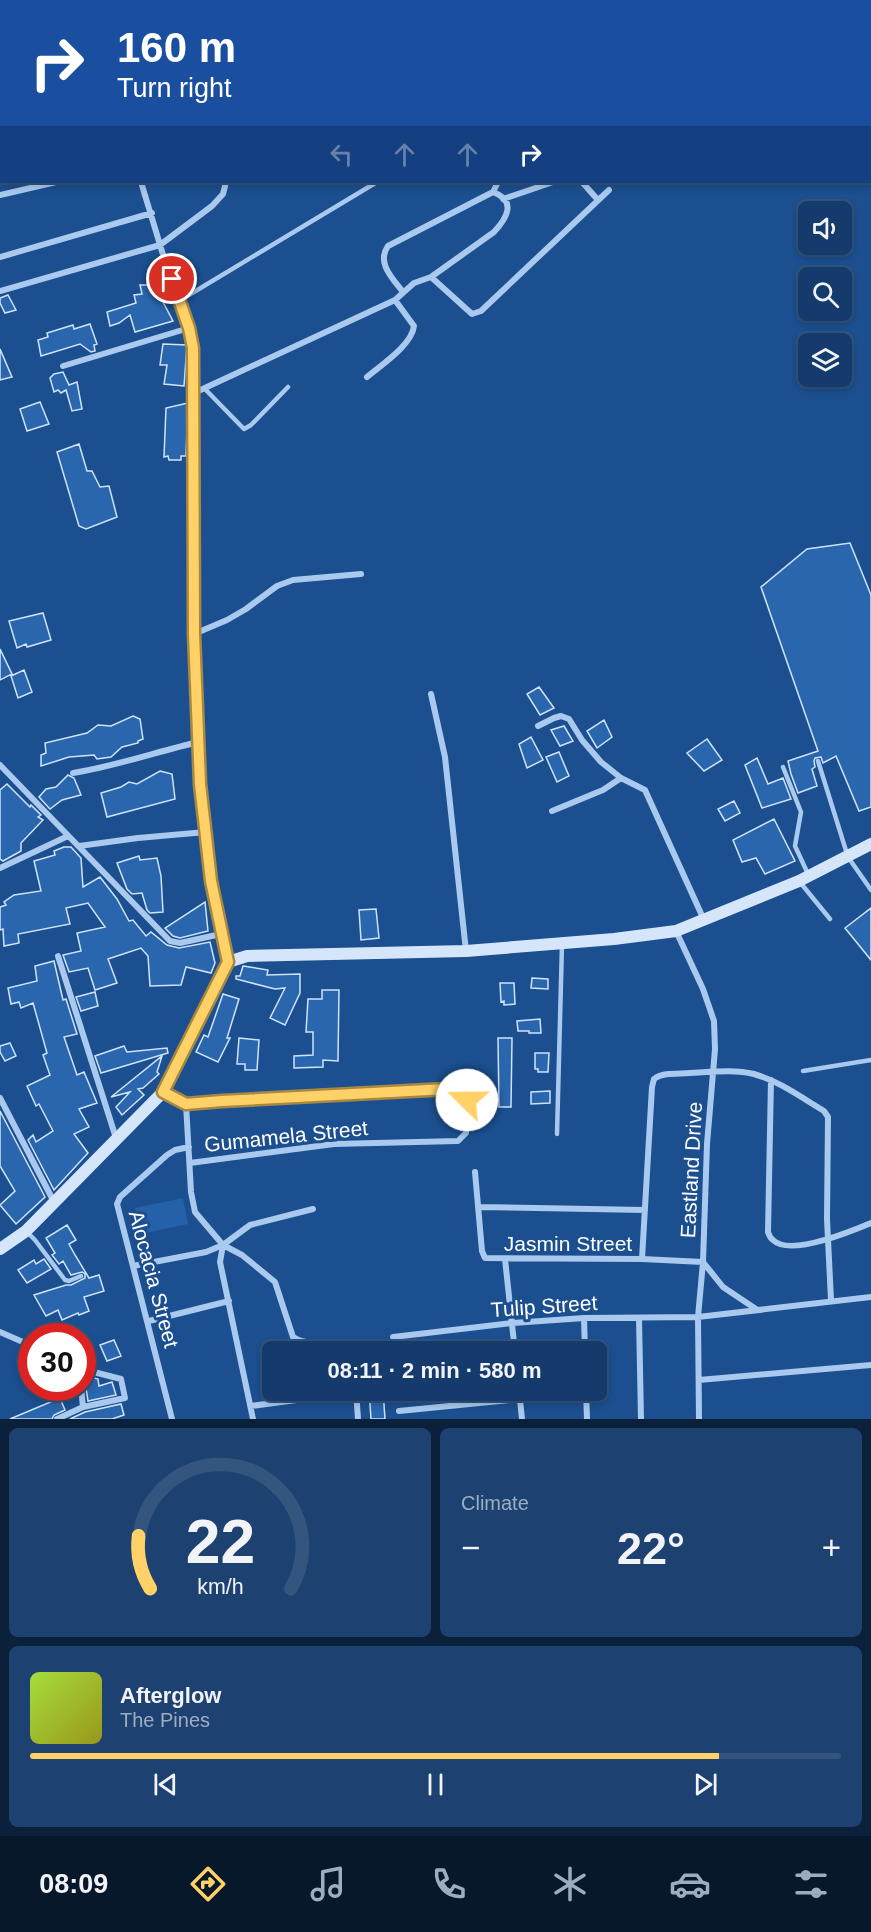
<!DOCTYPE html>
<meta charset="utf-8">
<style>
:root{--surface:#143b6b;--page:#1d4271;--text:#f1f3f6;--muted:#9dadc1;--line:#33557e;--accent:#ffd166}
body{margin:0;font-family:Arial,sans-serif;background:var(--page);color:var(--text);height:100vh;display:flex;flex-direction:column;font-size:22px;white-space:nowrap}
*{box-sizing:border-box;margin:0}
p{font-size:20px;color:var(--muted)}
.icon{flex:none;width:33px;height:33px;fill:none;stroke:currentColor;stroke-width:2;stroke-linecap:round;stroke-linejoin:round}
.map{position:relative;height:1419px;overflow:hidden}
.panel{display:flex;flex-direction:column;gap:9px;padding:9px;background:#0b203b;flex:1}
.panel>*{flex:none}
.banner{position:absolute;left:0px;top:0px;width:872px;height:183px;box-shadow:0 3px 9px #0003,0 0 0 2px var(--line);background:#1a4fa0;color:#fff;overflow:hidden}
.fabs{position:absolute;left:798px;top:201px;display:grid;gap:12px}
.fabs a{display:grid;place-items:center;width:54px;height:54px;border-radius:9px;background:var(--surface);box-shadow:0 3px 9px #0003,0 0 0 2px var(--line);font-size:30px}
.speed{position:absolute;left:18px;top:1323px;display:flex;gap:12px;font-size:30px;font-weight:700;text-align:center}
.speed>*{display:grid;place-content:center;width:78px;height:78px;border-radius:50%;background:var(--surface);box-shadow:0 3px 9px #0003,0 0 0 2px var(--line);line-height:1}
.speed .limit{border:9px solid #d22;background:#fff;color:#111}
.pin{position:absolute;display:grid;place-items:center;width:51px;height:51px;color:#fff;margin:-26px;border:3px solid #fff;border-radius:50%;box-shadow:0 2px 6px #0007}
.me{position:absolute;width:66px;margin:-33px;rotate:292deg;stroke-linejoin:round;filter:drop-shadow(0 0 4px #0008)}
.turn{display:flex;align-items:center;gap:21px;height:126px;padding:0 18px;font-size:27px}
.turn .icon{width:78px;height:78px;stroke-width:2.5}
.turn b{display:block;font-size:42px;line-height:51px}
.lanes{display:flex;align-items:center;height:57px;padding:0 18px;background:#0003;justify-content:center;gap:30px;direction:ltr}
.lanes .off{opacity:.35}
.big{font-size:45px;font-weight:800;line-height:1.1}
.panel .tile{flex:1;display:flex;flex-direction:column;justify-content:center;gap:9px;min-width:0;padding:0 21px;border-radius:9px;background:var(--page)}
.panel .dial{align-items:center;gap:0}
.dial svg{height:156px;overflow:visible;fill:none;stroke:var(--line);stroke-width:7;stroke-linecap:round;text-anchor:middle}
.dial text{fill:var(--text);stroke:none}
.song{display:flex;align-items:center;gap:18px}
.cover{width:72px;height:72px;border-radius:9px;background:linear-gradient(135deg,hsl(80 70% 55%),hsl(60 70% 35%))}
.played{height:6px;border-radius:3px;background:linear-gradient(90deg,var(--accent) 85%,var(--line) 85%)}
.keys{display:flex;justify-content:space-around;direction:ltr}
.heat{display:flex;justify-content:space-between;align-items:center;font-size:33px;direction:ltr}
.panel .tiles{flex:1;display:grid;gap:9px;grid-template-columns:1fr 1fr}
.tile:last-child{grid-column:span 2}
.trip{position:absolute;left:262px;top:1341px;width:345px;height:60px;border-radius:9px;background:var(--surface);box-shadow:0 3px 9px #0003,0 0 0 2px var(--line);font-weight:800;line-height:60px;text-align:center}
.dock{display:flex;height:96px;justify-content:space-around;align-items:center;background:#08182b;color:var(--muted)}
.dock .icon{width:42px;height:42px}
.dock .current{color:var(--accent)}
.dock b{font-size:27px;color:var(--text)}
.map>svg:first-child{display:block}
.green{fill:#2461a8}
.building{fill:#2a66ad;stroke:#cfe3fa;stroke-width:1.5}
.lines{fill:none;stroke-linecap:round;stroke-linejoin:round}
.lane{stroke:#a9c9ee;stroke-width:4.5}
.street{stroke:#a9c9ee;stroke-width:6}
.secondary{stroke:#d6e6fa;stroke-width:12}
.route-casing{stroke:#a68842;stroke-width:15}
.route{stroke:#ffd166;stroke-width:10}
.labels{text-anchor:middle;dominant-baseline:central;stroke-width:6;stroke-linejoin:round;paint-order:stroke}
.street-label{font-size:21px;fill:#fff;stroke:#1b4f8f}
</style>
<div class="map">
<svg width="871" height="1419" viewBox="0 0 871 1419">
<rect width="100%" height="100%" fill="#1b4f8f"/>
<path class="green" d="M183,1198L188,1224L141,1234L135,1208Z"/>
<path class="building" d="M140,285H154L173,321L135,332L130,315L119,323L110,326L107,312L136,303L134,295L142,294Z
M8,295L16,310L5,313L0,303V298Z
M90,324L97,344L94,345L95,351L91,352L80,344L41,356L38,340L48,337L47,333L73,325L74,329Z
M163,344L187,345L184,386L164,384L167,365H160Z
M0,349L12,377L0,380Z
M63,372L69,385L77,382L82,409L72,411L66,390L61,393L58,390L54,392L50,378L54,374Z
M40,402L49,424L27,431L20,409Z
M188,403L186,456H181V460H169L168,456L164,457L166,408Z
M79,444L87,471H92L100,487L109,486L117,517L86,529L79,526L57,452Z
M850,543L871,595V807L859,811L836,756L823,763L821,757L815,758L814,761L815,767L812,769L817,786L798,793L791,774L788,761L818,751L761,587L807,549Z
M43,613L51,640L27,647L26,644L17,648L9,621Z
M0,649L12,674L0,680Z
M24,670L32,692L18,698L11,676Z
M539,687L554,708L540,715L527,694Z
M133,716L140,719L143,739L138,741V743L122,747L111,757L97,759L94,755L69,757L41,766V755L46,753L45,743L87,733L98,725L111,726Z
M604,720L612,737L597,748L587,731Z
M564,726L573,741L560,746L551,730Z
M531,737L543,760L527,768L519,744Z
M707,739L722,760L704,771L687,753Z
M559,752L569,776L557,782L546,757Z
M757,758L768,784L783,778L791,799L762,808L745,765Z
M160,771L172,774L175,799L107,817L101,793L121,787L129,782L137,784Z
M68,775L74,778L81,795L62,800L50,809L39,797L46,789L56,787Z
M7,784L30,807L31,805L41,815L38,817L43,820L21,843V851L3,861L0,859V790Z
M734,801L740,813L725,821L718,809Z
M774,819L795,861L765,874L756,858L742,862L733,840Z
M64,847H71L81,858L83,887L100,877L117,899L129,921L133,920L146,936L151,932L167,945L179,948L210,942L215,963L211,973L186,967L181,985L150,986L148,956L141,948L108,959L117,983L95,990L88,968L69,972L63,955L81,951L77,933L105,927L88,903L66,908L70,924L18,934L19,943L4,946L3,929L0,930V907L6,905L4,902L14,895L41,891L34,861L55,855L54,851Z
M139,856L140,860L157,858L161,876L163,912L150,913L147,910L142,893L132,894L127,889L117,863Z
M205,902L208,931L180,938L173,936L165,928Z
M871,908V960L845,928Z
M376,909L379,938L361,940L359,910Z
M54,961L63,1000L66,999L77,1034L64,1037L77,1075L84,1072L97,1103L79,1109L89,1127L74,1134L88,1153L54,1190L28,1140L33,1135L36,1142L53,1131L39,1104L36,1106L27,1086L50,1075L43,1055L47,1053L33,1003L21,1008L19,1002L11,1004L8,988L37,981L35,966Z
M243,966L268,970L267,975L300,974V993L285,1025L270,1018L285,988L275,989L236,979V976H240Z
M532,978L548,979V989L531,988Z
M500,983H514L515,1004L504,1005V1001L501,1002Z
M322,990H339L338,1061L323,1060V1067L294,1068V1056L313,1055V1032H306L308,999H322Z
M95,992L98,1006L81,1011L76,997Z
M223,994L239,999L227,1038H230L218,1062L196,1052L204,1035L208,1037Z
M540,1019L541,1033H529V1031H518L517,1021Z
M239,1038L259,1040L257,1070H245V1064H237Z
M498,1038H512L511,1107H499Z
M10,1043L16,1056L5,1061L0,1052V1046Z
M124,1046L127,1052L167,1048L168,1053L101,1073L95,1056Z
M535,1053H549L548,1072H538V1069H535Z
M162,1056L157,1072L159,1074L143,1088L138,1089L144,1095L122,1115L116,1107L130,1092L111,1097Z
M550,1091V1103L531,1104V1092Z
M0,1111L45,1197L16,1224L0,1205L15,1191L0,1166Z
M67,1225L76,1240L69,1244L75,1255L89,1278L99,1275L104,1291L84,1297L89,1311L79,1315L78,1313L62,1320L58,1310L46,1316L34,1295L66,1285H71L85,1278V1274L82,1272L71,1275L63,1261L59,1264L52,1255L55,1253L46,1238Z
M44,1259L51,1269L27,1283L18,1270L34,1260L36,1264Z
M114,1340L121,1356L107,1361L100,1345Z
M84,1375L98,1379L99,1386L112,1382L116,1395L88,1401Z
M369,1390H383L385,1419H371Z
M60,1398L65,1410L54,1415L52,1419H10Z
M121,1404L124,1415L112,1419H70L85,1412Z"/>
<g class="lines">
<path class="lane" d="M179,301L377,182
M205,389L244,429L251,425L288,387
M818,761L848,857L871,890
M783,767L801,812L795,846L808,874
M799,881L830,919
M803,1071L871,1060
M557,1134L562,944
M26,1231L35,1240L65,1280L69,1281L81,1276"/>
<path class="street" d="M181,0L182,2
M0,135H2
M141,182L164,258L189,328L193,348C198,552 179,762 228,962
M582,182L598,200
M493,192L498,182
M0,195L56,182
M503,199L553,182
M0,257L152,213
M0,291L160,245L212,206L223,194L226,182
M403,292C393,279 376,263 388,246L493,192C517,201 507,218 494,232L431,277
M395,300L414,283L431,277L472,314L481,311L609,190
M63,366L189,328
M194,393L395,300L414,326C412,345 381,365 367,377
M194,634L227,620L246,609L277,586L293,580L361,574
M431,694L445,757L466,951
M538,726L554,718L561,716L569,719L582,740L601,762L621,778L645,790L704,920
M0,765L170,941L180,943L221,934
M73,773C116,766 156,752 198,742
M552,811L603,790L621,778
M79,846L138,838L206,832
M0,868L68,836
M676,931L703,989L714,1021L715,1049L707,1144L703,1262L698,1317L699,1419
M58,956L116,1138
M771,1080L768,1232C769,1235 770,1238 773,1240C790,1257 852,1231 871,1223
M163,1092L186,1104
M0,1098L54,1202
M186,1104L248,1099L447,1089C475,1091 467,1112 466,1133L458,1141L334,1144L190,1163
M186,1104L191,1192L195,1212L223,1245L242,1255L275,1282L293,1337C309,1347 330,1342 348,1342L351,1343L353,1352
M475,1172L482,1251L485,1258L642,1259L703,1262L723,1287L756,1309
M478,1207L645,1210
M223,1245L220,1262L253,1419
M505,1259L515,1352
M642,1259L652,1087L654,1079C663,1072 679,1074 690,1073C711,1072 734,1069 754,1074C779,1081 802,1098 824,1111L828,1117L827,1219L831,1300
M133,1266L206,1252L223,1245L250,1225L313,1209
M584,1318L585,1352
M639,1318L641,1419
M149,1321L229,1301
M0,1332L32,1346
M393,1337L513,1323L584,1318L698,1317L871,1297
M699,1380L871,1365
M81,1388L83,1407
M356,1390L358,1419
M519,1390L522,1419
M586,1390L587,1419
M251,1406L356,1392
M399,1411L519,1399
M57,1419L83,1407L125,1398L121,1379L82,1369
M172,1419L117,1204L120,1197L167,1155L175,1150L189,1147"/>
<path class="secondary" d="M0,1249L26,1231L163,1092L228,962L247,956L466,951L614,939L676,931L799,881L871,844"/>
</g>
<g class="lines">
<defs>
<path id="route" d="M172,279L189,328L193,348L194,634L200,784L211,881L228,962L163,1092L186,1104L222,1101L447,1089C456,1090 464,1091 467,1100"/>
</defs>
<use href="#route" class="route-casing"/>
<use href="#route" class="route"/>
</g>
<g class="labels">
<g class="street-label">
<text transform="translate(286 1136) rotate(-6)">Gumamela Street</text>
<text transform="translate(691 1170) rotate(-87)">Eastland Drive</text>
<text x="568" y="1243">Jasmin Street</text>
<text transform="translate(154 1279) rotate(75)">Alocacia Street</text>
<text transform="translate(544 1306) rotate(-4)">Tulip Street</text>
</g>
</g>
</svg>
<div class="fabs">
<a><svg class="icon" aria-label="sound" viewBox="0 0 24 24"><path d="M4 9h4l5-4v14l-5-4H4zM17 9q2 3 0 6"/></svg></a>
<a><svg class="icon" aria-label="search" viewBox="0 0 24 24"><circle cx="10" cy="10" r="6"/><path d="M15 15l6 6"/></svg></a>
<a><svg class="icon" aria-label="layers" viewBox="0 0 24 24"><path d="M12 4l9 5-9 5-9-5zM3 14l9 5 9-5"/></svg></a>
</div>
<div class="speed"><div class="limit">30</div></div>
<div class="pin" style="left:172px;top:279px;background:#d93025"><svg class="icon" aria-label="arrive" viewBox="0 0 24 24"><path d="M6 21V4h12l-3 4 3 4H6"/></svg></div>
<svg class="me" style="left:467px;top:1100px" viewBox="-20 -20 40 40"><circle r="19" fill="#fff"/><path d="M0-13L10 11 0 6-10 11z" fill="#ffd166"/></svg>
<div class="trip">08:11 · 2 min · 580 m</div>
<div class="banner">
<div class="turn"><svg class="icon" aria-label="right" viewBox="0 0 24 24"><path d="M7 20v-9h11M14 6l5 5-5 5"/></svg><div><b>160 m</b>Turn right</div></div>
<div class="lanes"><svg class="icon off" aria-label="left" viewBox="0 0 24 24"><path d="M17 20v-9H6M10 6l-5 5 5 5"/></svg><svg class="icon off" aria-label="ahead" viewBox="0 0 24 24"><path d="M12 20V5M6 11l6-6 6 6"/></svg><svg class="icon off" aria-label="ahead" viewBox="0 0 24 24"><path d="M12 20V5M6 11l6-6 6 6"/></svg><svg class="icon" aria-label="right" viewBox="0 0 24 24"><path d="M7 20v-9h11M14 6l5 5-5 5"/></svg></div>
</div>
</div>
<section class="panel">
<div class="tiles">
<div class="tile dial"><svg viewBox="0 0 100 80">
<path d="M14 69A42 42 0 1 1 86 69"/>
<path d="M14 69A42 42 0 0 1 8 42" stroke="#ffd166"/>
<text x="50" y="56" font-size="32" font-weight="700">22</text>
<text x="50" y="72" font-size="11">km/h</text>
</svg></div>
<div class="tile"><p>Climate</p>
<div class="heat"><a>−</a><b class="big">22°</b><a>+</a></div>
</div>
<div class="tile">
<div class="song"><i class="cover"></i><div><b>Afterglow</b><p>The Pines</p></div></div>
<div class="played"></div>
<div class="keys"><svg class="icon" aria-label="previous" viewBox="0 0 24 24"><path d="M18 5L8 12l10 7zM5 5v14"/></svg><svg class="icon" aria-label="pause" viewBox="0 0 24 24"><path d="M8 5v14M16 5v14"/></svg><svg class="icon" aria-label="next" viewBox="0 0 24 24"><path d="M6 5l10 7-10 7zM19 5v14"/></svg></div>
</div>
</div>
</section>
<nav class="dock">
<b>08:09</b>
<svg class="icon current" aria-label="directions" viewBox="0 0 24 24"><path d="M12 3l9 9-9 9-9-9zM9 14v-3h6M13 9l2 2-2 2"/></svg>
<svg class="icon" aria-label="music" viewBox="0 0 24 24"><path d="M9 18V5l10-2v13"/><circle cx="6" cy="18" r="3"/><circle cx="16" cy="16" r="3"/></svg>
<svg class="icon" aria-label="phone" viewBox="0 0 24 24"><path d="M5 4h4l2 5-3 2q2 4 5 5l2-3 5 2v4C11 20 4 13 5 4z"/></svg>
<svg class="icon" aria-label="climate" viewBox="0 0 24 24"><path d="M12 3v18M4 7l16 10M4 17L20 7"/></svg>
<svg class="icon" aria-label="car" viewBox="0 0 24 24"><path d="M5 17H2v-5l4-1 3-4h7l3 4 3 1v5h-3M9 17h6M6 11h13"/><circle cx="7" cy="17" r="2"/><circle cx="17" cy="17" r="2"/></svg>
<svg class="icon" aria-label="filters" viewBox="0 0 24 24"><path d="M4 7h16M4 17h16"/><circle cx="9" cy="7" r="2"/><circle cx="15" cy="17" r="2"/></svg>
</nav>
